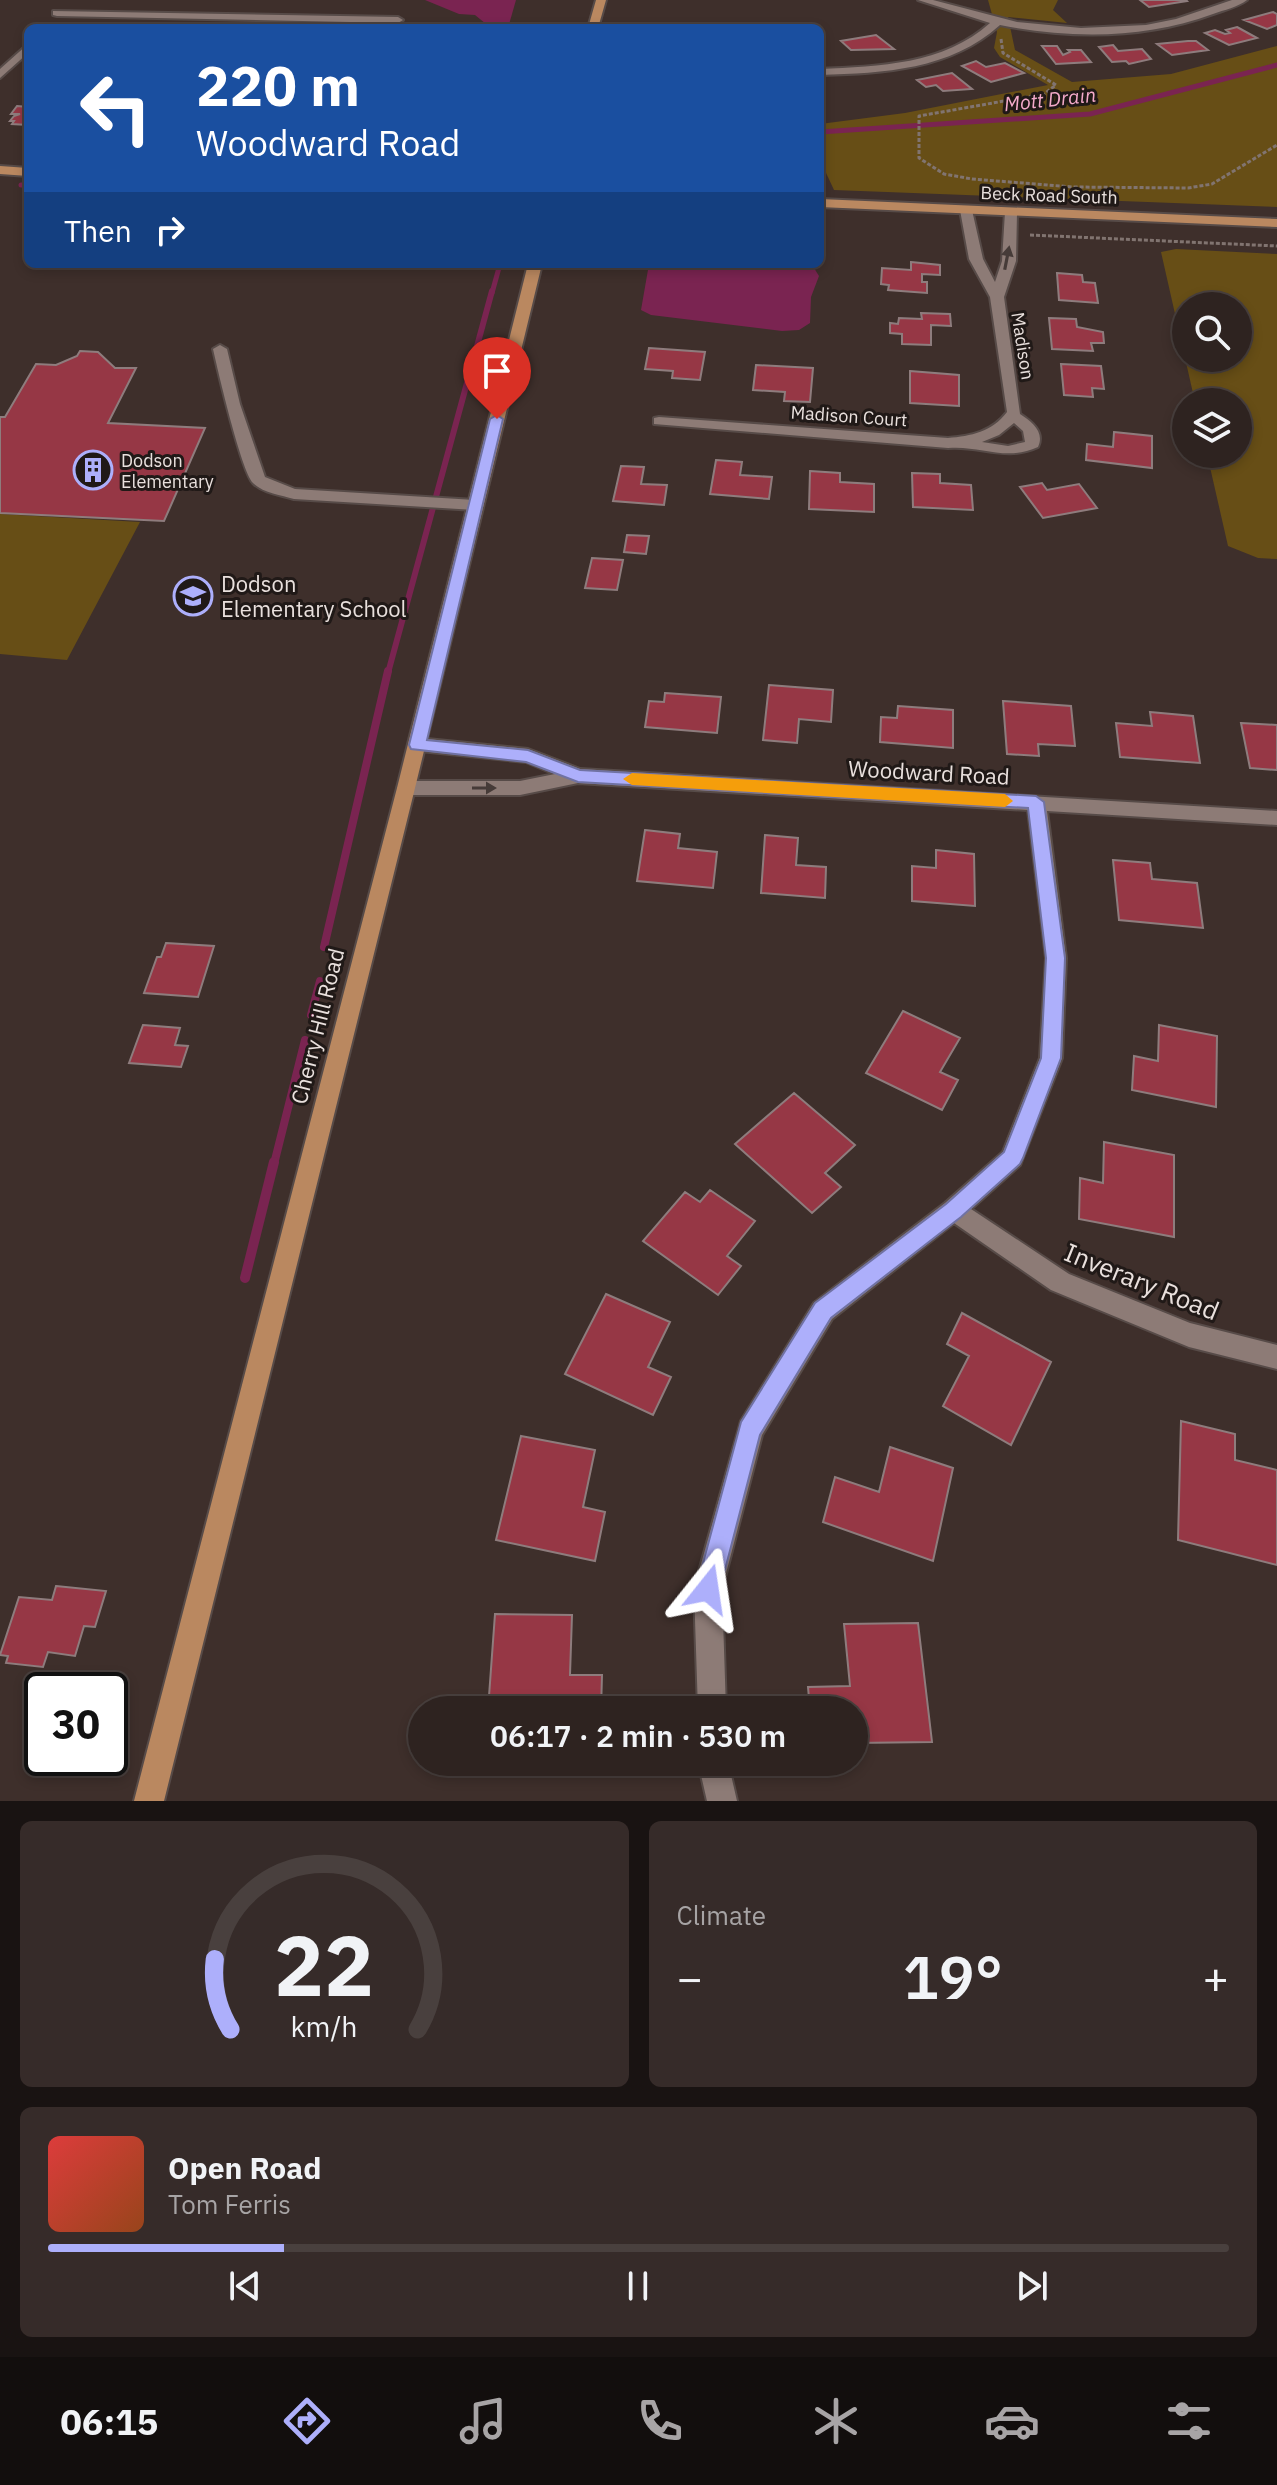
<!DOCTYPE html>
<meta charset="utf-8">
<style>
:root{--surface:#2e2320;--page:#362b29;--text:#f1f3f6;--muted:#a7a4a5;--line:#49403e;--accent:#adaffb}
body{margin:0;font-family:"IBM Plex Sans",sans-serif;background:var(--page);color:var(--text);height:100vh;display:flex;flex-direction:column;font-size:30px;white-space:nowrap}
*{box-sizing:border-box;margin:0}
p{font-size:26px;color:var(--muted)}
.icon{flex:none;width:44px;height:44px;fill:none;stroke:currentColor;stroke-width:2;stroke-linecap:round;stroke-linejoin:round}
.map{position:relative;height:1801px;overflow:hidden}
.side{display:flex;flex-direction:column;gap:20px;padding:20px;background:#191312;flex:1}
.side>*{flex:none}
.hud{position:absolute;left:24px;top:24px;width:800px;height:244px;border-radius:12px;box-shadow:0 4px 12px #0003,0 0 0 2px var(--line);background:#1a4fa0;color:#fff;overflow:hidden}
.tools{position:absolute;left:1172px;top:292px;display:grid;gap:16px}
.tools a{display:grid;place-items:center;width:80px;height:80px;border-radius:50%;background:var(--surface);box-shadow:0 4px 12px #0003,0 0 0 2px var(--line);font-size:40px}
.speed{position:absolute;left:24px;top:1672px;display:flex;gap:16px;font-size:40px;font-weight:700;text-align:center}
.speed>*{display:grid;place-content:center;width:104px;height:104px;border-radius:50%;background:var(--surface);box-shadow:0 4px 12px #0003,0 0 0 2px var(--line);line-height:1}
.speed .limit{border:4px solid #111;border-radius:12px;background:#fff;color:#111}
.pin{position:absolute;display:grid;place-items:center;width:68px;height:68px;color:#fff;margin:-82px -34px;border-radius:50% 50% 50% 0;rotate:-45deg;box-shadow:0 0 8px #0007}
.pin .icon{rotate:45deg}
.me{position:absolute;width:88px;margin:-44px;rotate:15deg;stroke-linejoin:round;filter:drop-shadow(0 0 6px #0008)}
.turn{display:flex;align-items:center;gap:28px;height:168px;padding:0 40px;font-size:36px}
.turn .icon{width:104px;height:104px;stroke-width:2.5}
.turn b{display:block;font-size:56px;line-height:68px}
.then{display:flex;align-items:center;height:76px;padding:0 40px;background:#0003;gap:16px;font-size:30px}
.big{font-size:60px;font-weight:600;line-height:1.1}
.side .tile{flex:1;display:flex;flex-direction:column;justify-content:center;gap:12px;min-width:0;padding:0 28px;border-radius:12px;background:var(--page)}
.side .dial{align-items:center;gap:0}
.dial svg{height:208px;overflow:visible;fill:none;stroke:var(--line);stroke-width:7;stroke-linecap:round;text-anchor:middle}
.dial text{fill:var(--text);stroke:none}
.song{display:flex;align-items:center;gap:24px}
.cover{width:96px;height:96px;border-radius:12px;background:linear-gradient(135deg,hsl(0 70% 55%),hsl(20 70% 35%))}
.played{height:8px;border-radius:4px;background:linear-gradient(90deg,var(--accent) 20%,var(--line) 20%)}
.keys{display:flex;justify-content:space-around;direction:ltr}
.heat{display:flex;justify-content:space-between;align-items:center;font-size:44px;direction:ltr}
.side .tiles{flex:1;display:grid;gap:20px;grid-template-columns:1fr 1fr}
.tile:last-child{grid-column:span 2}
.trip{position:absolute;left:408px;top:1696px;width:460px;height:80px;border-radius:40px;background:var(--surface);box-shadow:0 4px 12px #0003,0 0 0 2px var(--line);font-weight:600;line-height:80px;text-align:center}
.menu{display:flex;height:128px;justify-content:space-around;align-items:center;background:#120e0d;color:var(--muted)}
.menu .icon{width:56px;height:56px}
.menu .selected{color:var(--accent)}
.menu b{font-size:36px;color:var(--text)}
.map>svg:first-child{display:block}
.green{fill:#674e16;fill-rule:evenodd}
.water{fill:#7a2451}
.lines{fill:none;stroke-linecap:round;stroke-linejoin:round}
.stream-far3{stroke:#7a2451;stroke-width:5}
.stream-far2{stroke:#7a2451;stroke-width:6}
.stream-far1{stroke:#7a2451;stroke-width:8}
.stream{stroke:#7a2451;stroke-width:10}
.building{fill:#963745;stroke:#8e7c7d;stroke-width:2}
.minor-casing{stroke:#574b48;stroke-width:4}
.major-casing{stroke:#574b48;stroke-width:4}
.path{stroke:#817470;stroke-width:3;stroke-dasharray:4 2;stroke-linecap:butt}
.minor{fill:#8d7b76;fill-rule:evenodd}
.major{fill:#ba8860;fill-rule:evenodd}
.oneway{fill:#463b38}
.route{fill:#adaffb;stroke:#7072a3;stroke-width:2}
.slow{fill:#f59e0b}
.labels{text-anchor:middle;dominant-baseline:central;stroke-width:6;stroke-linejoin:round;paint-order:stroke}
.far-street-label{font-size:18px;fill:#e9e0dd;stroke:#201917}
.far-poi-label{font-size:18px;fill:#e9e0dd;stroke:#201917;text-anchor:start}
.far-water-label{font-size:20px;font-style:italic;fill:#f4aaca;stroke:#201917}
.poi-label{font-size:22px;fill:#e9e0dd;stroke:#201917;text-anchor:start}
.street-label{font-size:22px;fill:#e9e0dd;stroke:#201917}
.near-street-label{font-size:26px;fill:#e9e0dd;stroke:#201917}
</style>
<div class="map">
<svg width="1277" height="1801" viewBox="0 0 1277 1801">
<rect width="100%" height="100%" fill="#3e2f2b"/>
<path class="green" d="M988,0H1058L1053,10L1067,23L1008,17L1015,50L1072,82L1171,74L1277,46V207L834,190L820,160V124L905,113L1048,85L1000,57L994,48L997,32Z
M1176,249L1277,254V559L1258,558L1228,546L1207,454H1238V402H1195L1161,252ZM1238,306V358H1186V306Z
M0,514L140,522L67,660L0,654Z"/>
<path class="water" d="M425,0H516L508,28H491L475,15L459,14Z
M649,264H791L814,268L819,276L811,297L810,323L799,330L782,331L651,315L641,310Z"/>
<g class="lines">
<path class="stream-far3" d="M820,132L1090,114L1277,65
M21,185H28
M492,293L500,264"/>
<path class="stream-far2" d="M388,673L492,291"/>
<path class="stream-far1" d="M324,947L388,671
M311,1015L320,981
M274,1164L305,1040"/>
<path class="stream" d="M245,1278L274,1162"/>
</g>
<path class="building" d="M1140,0H1186L1187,1L1149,7Z
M1273,12L1277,14V25L1267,29L1244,20Z
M1237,27L1257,38L1229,45L1205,33L1215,30L1225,34L1230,33L1226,30Z
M876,35L894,49L851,50L841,41Z
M1188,41H1196L1208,50L1172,55L1157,44Z
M1113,45L1118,51L1142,49L1151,59L1129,64L1126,61L1112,62L1099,47Z
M1042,46H1057L1063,55L1070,52L1068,50H1081L1091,62L1056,64Z
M976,61L986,67L1005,63L1024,73L991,82L962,66Z
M952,73L972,89L943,91L936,85L926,87L917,80Z
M17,106L28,107V125L12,124L14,121H10L14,116L20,114H11Z
M911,262L940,265V275L922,274V282H927V293L888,290L889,285L881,284L882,268L911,270Z
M1057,273L1082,275L1083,282L1095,283L1098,303L1059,300Z
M921,313L950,314L951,326L931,325V345L902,344V334L890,333V323L898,324L899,318L922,319Z
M1049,318L1076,319L1077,327L1103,332L1104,343H1091L1093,351L1052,349Z
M649,348L705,352L700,380L672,378L673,371L645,369Z
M80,351L98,352L115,368H136L108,423L205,428L164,521L0,513V417H5L36,364L56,365L77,356Z
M1061,364L1101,366L1104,389L1092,388L1093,397L1064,395Z
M756,365L813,368L810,402L784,401L785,392L753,390Z
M910,371L959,375V406L910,403Z
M1114,432L1152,436V468L1086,460L1087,444L1113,447Z
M716,460L742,462L740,475L772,477L769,499L710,494Z
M621,466L644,467L641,484L667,485L664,505L613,501Z
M810,471L840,473V482L874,484V512L809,509Z
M912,473L940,474V483L971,485L973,510L913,507Z
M1042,483L1047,490L1079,484L1097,508L1043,518L1020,487Z
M627,535L649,536L646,554L624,552Z
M592,558L623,560L617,590L585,588Z
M769,685L833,690L831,722L799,719L797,743L763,740Z
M665,693L721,697L717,733L645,727L649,701L664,702Z
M1003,701L1071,706L1075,746L1038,744L1039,756L1007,754Z
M898,706L953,710V748L880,742L881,717L897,718Z
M1150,712L1193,716L1200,763L1120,757L1116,723L1152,726Z
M1241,723L1277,725V770L1250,768Z
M645,830L680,834L678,848L717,852L713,888L637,881Z
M765,835L798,838L796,865L826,867L825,898L761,893Z
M936,850L974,854L975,906L912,901V866L936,868Z
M1113,860L1150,863L1152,879L1197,883L1203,928L1119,920Z
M166,943L214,946L198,997L144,993L157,957H161Z
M903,1011L960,1038L940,1072L958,1080L942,1110L866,1073Z
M143,1025L180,1028L175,1045L188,1046L181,1067L129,1063Z
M1159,1025L1217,1036L1216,1107L1132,1090L1134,1056L1158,1061Z
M794,1093L855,1145L825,1173L841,1187L812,1213L735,1144Z
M1104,1142L1174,1155V1237L1079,1219L1080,1178L1103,1183Z
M710,1190L755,1221L727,1256L741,1266L718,1295L643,1241L685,1192L700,1202Z
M606,1294L670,1322L648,1367L671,1377L653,1415L565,1374Z
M962,1313L1051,1362L1011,1445L943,1406L969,1356L947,1344Z
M1181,1421L1235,1434V1460L1277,1470V1565L1178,1540Z
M521,1436L595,1450L583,1507L605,1512L595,1561L496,1540Z
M890,1447L953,1468L933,1561L823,1522L835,1477L879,1492Z
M56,1586L106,1591L95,1627L84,1626L75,1656L48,1652L43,1667L6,1663L8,1656L0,1655L19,1597L52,1600Z
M495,1614L572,1615L570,1675H602L601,1710H488Z
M918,1623L932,1742L854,1743V1710H810L808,1687L850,1686L844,1624Z"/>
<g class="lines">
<defs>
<path id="minor" d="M918,0H933L1017,22L1081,28L1146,25L1176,19L1232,0H1247C1238,7 1224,10 1213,14C1145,39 1071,39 1000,25C950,70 884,73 820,75V69C880,66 943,65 990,23Z
M53,11L398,17L403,20L398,23L57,16L53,15Z
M28,44V53L0,78V69Z
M966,206L972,210L983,259L995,282L1002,261L1005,212L1011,208L1017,212L1016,261L1004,297L1020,414C1032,422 1045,432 1038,447C1006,462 980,445 948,448L654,424V418L659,417L948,438C971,436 992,432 1007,412L990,297L969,259L960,210ZM1014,423L1023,431L1025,442L1008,446L982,442L999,435Z
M220,345L227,349L240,404L265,477L295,489L475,500L483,505L475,510L294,499C281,495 263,493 253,483C241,470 218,371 213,349Z
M417,738L528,749L580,769L1277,811V825L1047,811L1066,958L1062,1058L1020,1165L971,1209L1069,1274L1190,1323L1277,1345V1369L1189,1347L1051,1290L954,1223L832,1319L762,1435L722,1589L726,1710H698L694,1589L741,1421L814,1303L945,1203L1003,1152L1040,1058L1046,958L1028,810L578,783L520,795H406L397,788L406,781H520L555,774L526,762L411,750L408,745L411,740Z
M698,1762H728L737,1801H707Z"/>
<path id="major" d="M596,0H606L598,28H588Z
M0,166L28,168V176L0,174Z
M820,199L1277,219V227L820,207Z
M528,264H542L415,788L164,1801H134L397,788Z"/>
</defs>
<use href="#minor" class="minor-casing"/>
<use href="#major" class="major-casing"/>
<path class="path" d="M1001,39L1003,53L1056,85L1044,94L919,116V158L944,174L972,179L1073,187L1188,188L1212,184L1277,145
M1030,235L1277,246"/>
<use href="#minor" class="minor"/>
<use href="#major" class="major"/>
</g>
<defs><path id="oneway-solid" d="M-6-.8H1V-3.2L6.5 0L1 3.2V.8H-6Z" transform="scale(2)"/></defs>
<g class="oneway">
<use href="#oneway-solid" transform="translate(1007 258) rotate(-79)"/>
<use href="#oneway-solid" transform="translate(484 788)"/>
</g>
<path class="route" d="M497,415L503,419L427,740L528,750L580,770L1036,796L1044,802L1065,958L1061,1058L1023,1158L1020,1164L961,1217L831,1318L760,1435L720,1589L717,1597L708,1601L699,1597L696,1589L741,1422L815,1303L946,1204L1004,1152L1041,1058L1046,958L1028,808L578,782L526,762L411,749L409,745L490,419Z"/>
<path class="slow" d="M632,773L1005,794L1013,801L1005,807L632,785L623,779Z"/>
<defs>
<symbol id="building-ring" viewBox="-11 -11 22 22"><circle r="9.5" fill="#201917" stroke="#adaffb" stroke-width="1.5"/><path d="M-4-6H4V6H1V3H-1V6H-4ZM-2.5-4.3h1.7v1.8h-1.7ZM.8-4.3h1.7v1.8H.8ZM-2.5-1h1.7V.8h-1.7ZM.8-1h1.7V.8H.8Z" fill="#adaffb"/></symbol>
<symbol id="school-ring" viewBox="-11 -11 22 22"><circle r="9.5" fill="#201917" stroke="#adaffb" stroke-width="1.5"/><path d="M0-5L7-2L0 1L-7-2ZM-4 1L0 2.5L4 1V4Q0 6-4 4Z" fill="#adaffb"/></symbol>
</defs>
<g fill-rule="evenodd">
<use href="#building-ring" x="71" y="448" width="44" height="44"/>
<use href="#school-ring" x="171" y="574" width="44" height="44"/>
</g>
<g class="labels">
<g class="far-street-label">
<text transform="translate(1049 195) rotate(2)">Beck Road South</text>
<text transform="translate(1023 346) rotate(81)">Madison</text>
<text transform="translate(849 416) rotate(4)">Madison Court</text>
</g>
<g class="far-poi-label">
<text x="121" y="460">Dodson<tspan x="121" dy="21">Elementary</tspan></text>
</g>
<g class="far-water-label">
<text transform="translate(1050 99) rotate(-6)">Mott Drain</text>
</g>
<g class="poi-label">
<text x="221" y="583">Dodson<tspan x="221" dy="25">Elementary School</tspan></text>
</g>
<g class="street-label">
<text transform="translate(929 772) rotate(3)">Woodward Road</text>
<text transform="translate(317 1026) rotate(-76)">Cherry Hill Road</text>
</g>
<g class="near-street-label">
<text transform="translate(1142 1281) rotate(22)">Inverary Road</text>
</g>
</g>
</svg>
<div class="tools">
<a><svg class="icon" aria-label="search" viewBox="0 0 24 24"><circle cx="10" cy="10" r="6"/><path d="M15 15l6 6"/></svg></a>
<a><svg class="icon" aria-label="layers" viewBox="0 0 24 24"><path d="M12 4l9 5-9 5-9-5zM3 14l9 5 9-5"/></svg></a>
</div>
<div class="speed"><div class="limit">30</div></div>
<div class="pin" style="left:497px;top:419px;background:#d93025"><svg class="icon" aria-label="arrive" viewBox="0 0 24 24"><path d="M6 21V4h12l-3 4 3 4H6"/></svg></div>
<svg class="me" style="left:708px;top:1589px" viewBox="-20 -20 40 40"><path d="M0-17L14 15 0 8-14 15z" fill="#adaffb" stroke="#fff" stroke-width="4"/></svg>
<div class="trip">06:17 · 2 min · 530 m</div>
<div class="hud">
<div class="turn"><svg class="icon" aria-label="left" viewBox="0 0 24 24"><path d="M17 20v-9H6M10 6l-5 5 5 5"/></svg><div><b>220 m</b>Woodward Road</div></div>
<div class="then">Then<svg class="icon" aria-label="right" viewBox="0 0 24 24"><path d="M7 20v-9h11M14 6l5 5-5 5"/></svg></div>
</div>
</div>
<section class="side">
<div class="tiles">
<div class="tile dial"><svg viewBox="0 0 100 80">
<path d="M14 69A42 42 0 1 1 86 69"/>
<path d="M14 69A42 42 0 0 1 8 42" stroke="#adaffb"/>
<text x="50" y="56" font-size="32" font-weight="700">22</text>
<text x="50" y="72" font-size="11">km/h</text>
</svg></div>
<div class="tile"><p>Climate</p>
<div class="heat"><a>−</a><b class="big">19°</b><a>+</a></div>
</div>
<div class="tile">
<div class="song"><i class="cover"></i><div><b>Open Road</b><p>Tom Ferris</p></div></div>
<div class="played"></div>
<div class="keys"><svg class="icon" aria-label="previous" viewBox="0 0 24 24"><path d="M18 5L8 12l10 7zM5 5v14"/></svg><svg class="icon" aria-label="pause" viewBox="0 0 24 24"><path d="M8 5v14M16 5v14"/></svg><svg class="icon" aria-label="next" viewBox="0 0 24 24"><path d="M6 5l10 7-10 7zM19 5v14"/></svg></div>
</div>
</div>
</section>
<nav class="menu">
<b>06:15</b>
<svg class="icon selected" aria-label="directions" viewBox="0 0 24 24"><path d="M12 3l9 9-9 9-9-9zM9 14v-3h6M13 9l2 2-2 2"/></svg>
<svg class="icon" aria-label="music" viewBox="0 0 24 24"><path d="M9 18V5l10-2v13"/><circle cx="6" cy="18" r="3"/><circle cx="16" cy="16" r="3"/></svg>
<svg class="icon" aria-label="phone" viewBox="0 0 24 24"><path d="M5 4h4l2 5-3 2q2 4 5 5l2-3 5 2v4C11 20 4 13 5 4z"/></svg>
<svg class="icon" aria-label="climate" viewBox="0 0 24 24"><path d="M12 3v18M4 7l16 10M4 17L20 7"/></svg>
<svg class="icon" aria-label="car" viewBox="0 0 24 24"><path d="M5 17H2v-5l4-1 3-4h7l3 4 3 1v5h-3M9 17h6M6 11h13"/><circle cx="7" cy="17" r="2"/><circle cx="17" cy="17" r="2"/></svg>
<svg class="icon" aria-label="filters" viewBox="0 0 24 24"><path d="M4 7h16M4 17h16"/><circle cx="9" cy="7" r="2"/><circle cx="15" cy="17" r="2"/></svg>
</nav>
